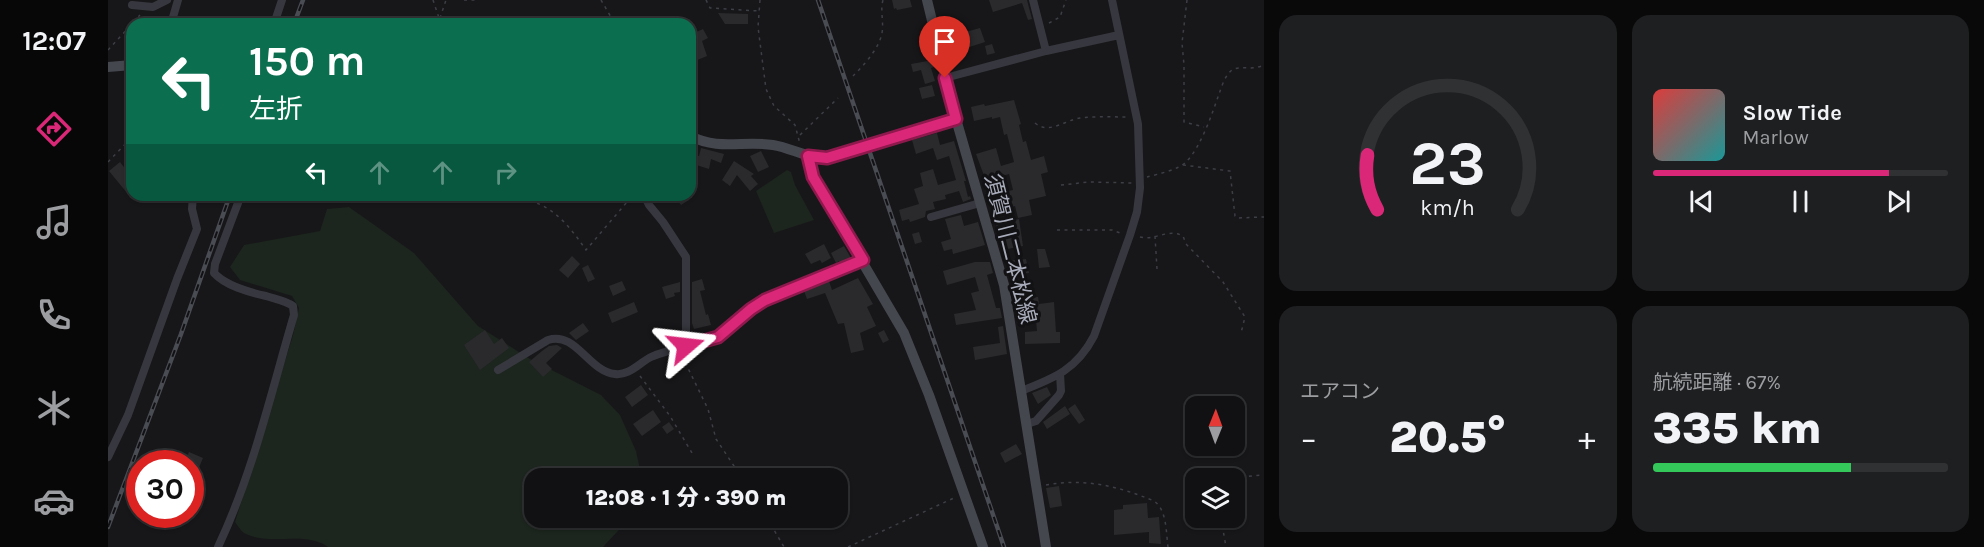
<!DOCTYPE html>
<html lang="ja">
<meta charset="utf-8">
<style>
:root{--surface:#111113;--page:#1e1f21;--text:#f1f3f6;--muted:#9c9da0;--line:#303133;--accent:#db2777}
body{margin:0;font-family:Karla,"Noto Sans JP",sans-serif;background:var(--page);color:var(--text);height:100vh;display:flex;flex-direction:column;font-size:22px;white-space:nowrap}
*{box-sizing:border-box;margin:0}
p{font-size:20px;color:var(--muted)}
.icon{flex:none;width:33px;height:33px;fill:none;stroke:currentColor;stroke-width:2;stroke-linecap:round;stroke-linejoin:round}
.map{position:relative;flex:1;overflow:hidden}
.side{display:flex;flex-direction:column;gap:15px;padding:15px;background:#09090a;width:720px}
.side>*{flex:none}
.banner{position:absolute;left:18px;top:18px;width:570px;height:183px;border-radius:18px;box-shadow:0 2px 4px #0004,0 0 0 2px var(--line);background:#0b6e4f;color:#fff;overflow:hidden}
.needle{width:39px;rotate:1deg}
.buttons{position:absolute;left:1077px;top:396px;display:grid;gap:12px}
.buttons a{display:grid;place-items:center;width:60px;height:60px;border-radius:12px;background:var(--surface);box-shadow:0 2px 4px #0004,0 0 0 2px var(--line);font-size:30px}
.speed{position:absolute;left:18px;top:450px;display:flex;gap:12px;font-size:30px;font-weight:700;text-align:center}
.speed>*{display:grid;place-content:center;width:78px;height:78px;border-radius:50%;background:var(--surface);box-shadow:0 2px 4px #0004,0 0 0 2px var(--line);line-height:1}
.speed .limit{border:9px solid #d22;background:#fff;color:#111}
.pin{position:absolute;display:grid;place-items:center;width:51px;height:51px;color:#fff;margin:-62px -26px;border-radius:50% 50% 50% 0;rotate:-45deg;box-shadow:0 0 6px #0007}
.pin .icon{rotate:45deg}
.me{position:absolute;width:66px;margin:-33px;rotate:73deg;stroke-linejoin:round;filter:drop-shadow(0 0 4px #0008)}
.turn{display:flex;align-items:center;gap:21px;height:126px;padding:0 24px;font-size:27px}
.turn .icon{width:78px;height:78px;stroke-width:2.5}
.turn b{display:block;font-size:42px;line-height:51px}
.lanes{display:flex;align-items:center;height:57px;padding:0 24px;background:#0003;justify-content:center;gap:30px;direction:ltr}
.lanes .off{opacity:.35}
.big{font-size:45px;font-weight:800;line-height:1.1}
.side .tile{flex:1;display:flex;flex-direction:column;justify-content:center;gap:9px;min-width:0;padding:0 21px;border-radius:18px;background:var(--page)}
.side .dial{align-items:center;gap:0}
.dial svg{height:156px;overflow:visible;fill:none;stroke:var(--line);stroke-width:7;stroke-linecap:round;text-anchor:middle}
.dial text{fill:var(--text);stroke:none}
.song{display:flex;align-items:center;gap:18px}
.cover{width:72px;height:72px;border-radius:9px;background:linear-gradient(135deg,hsl(0 70% 55%),hsl(180 70% 35%))}
.played{height:6px;border-radius:3px;background:linear-gradient(90deg,var(--accent) 80%,var(--line) 80%)}
.keys{display:flex;justify-content:space-around;direction:ltr}
.heat{display:flex;justify-content:space-between;align-items:center;font-size:33px;direction:ltr}
.charge{height:9px;border-radius:4px;background:linear-gradient(90deg,#34c759 67%,var(--line) 0)}
.side .tiles{flex:1;display:grid;gap:15px;grid-template-columns:repeat(2,1fr)}
.trip{position:absolute;left:416px;top:468px;width:324px;height:60px;border-radius:18px;background:var(--surface);box-shadow:0 2px 4px #0004,0 0 0 2px var(--line);font-weight:800;line-height:60px;text-align:center}
main{display:flex;flex:1;min-height:0}
.tab-bar{display:flex;flex-direction:column;width:108px;justify-content:space-around;align-items:center;background:#070708;color:var(--muted)}
.tab-bar .icon{width:42px;height:42px}
.tab-bar .on{color:var(--accent)}
.tab-bar b{font-size:27px;color:var(--text)}
.map>svg:first-child{display:block}
.green{fill:#1c251e}
.building{fill:#2a2a2d}
.lines{fill:none;stroke-linecap:round;stroke-linejoin:round}
.path{stroke:#3d3f46;stroke-width:1.5;stroke-dasharray:3 4.5;stroke-linecap:butt}
.street{stroke:#37383f;stroke-width:8}
.secondary{stroke:#45474f;stroke-width:10}
.rail-casing{stroke:#4a4c54;stroke-width:4.5}
.rail{stroke:#121214;stroke-width:2;stroke-dasharray:7;stroke-linecap:butt}
.route-casing{stroke:#8e194d;stroke-width:15}
.route{stroke:#db2777;stroke-width:10}
.labels{text-anchor:middle;dominant-baseline:central;stroke-width:6;stroke-linejoin:round;paint-order:stroke}
.street-label{font-size:22px;fill:#a8acba;stroke:#121214}
</style>
<main>
<nav class="tab-bar">
<b>12:07</b>
<svg class="icon on" aria-label="directions" viewBox="0 0 24 24"><path d="M12 3l9 9-9 9-9-9zM9 14v-3h6M13 9l2 2-2 2"/></svg>
<svg class="icon" aria-label="music" viewBox="0 0 24 24"><path d="M9 18V5l10-2v13"/><circle cx="6" cy="18" r="3"/><circle cx="16" cy="16" r="3"/></svg>
<svg class="icon" aria-label="phone" viewBox="0 0 24 24"><path d="M5 4h4l2 5-3 2q2 4 5 5l2-3 5 2v4C11 20 4 13 5 4z"/></svg>
<svg class="icon" aria-label="climate" viewBox="0 0 24 24"><path d="M12 3v18M4 7l16 10M4 17L20 7"/></svg>
<svg class="icon" aria-label="car" viewBox="0 0 24 24"><path d="M5 17H2v-5l4-1 3-4h7l3 4 3 1v5h-3M9 17h6M6 11h13"/><circle cx="7" cy="17" r="2"/><circle cx="17" cy="17" r="2"/></svg>
</nav>
<div class="map">
<svg width="1156" height="547" viewBox="0 0 1156 547">
<rect width="100%" height="100%" fill="#171719"/>
<path class="green" d="M679,170L683,172L687,185L706,220L666,233L648,191Z
M241,207L306,253L370,326L422,359L493,395L512,415L528,451L534,478H426V518H522L495,547H220C196,530 162,547 136,533C133,531 130,526 127,522L185,335L191,308L184,296L132,280L122,267L136,245L212,231L219,209Z"/>
<path class="building" d="M784,0H802L804,7L789,10L788,8L786,9Z
M881,0H919L924,19L920,20L914,3L885,12Z
M610,13L640,14V24H617Z
M872,28L877,42L846,52L845,48L839,50L836,38Z
M595,29L600,38L594,41L599,56L587,61L582,46V35Z
M884,44L887,53L879,55L877,46Z
M825,60L826,67L823,68L827,81L817,84L813,70L805,72L803,64Z
M824,85L827,96L814,99L811,88Z
M906,100L913,124L911,125L915,142L918,141L923,160L936,156L940,172L933,174L938,196L921,200L924,215L910,218L907,206L889,210L887,204L881,205L877,193L886,191L887,194L905,190L901,174L878,181L868,154L888,148L893,166L906,162L899,134L896,135L892,117L884,119V117L866,121L863,107L876,104L877,106Z
M829,133L832,145L846,141L858,181H856L860,197L862,196L863,199L855,202L851,191L837,195L838,199L825,202L827,209L818,211L817,217L802,222L801,219L794,221L791,210L811,204L806,189L815,186L812,173L825,169L830,185L848,180L841,156L829,160L825,148L808,154L804,140Z
M593,148L616,154L613,163L603,159L601,169L582,163V154L591,156Z
M653,151L661,167L650,172L642,156Z
M626,161L646,174L643,176L650,184L642,191L629,175L622,186L614,180Z
M12,162L19,171L24,167V199L1,171Z
M565,195H577L581,200L573,205Z
M853,215L856,226L870,222L877,245L845,254L844,249L836,251L833,242L843,239L837,219Z
M911,219L915,246L894,250L888,224Z
M811,232L814,242L807,244L804,234Z
M716,244L723,258L714,263L712,260L703,264L697,254Z
M736,246L743,258L732,263L731,261L728,263L723,253Z
M929,249H937L942,267L931,268Z
M464,256L472,264L460,278L451,270Z
M918,259L921,273L901,275L898,261Z
M867,262H882L885,273L879,275L888,308H892L894,318L848,325L846,314L868,310L863,293L871,291L867,277L839,285L835,271Z
M480,265L487,279L480,282L474,268Z
M750,278L765,304L759,307L768,326L752,333L756,350L743,353L736,323L730,324L717,293L699,299L696,291L721,281L724,290Z
M594,279L597,290L592,291L598,315L600,314L603,325L586,329L584,323V282Z
M514,281L518,290L505,296L501,286Z
M572,282V292L566,293L567,296L558,299L554,287Z
M930,297L931,304L946,302L948,332H952V343L917,344V332L929,331L927,309L908,311L906,299Z
M526,302L530,312L504,323L500,313Z
M475,323L481,331L468,340L461,333Z
M895,326L899,354L867,360L865,347L892,343L890,327Z
M377,330L386,344L394,338L401,348L372,370L356,345Z
M776,330L781,340L775,343L770,333Z
M449,345L454,348L438,363L444,369L435,377L421,362L434,351L441,346Z
M533,385L540,395L524,407L517,397Z
M939,387L943,395L930,404L924,393Z
M967,404L977,420L971,424L960,409Z
M957,406L962,414L939,429L935,422Z
M545,410L553,422L534,436L525,424Z
M561,422L566,429L559,434L554,427Z
M908,444L914,454L897,463L892,453Z
M81,452L95,458L83,486L82,464H76Z
M951,486L954,506L942,508L938,488Z
M1039,503L1040,518L1051,517L1053,544L1041,543V532L1006,535V510L1015,509V505Z"/>
<g class="lines">
<path class="path" d="M325,0L333,24
M356,0H371
M493,0L507,24
M598,0L602,8L651,11
M652,0L650,27L658,89L666,106L687,125L692,144
M1079,0L1074,43L1076,65V122L1096,127
M332,18L338,0
M941,23L952,17L958,0
M0,50L32,15
M745,76C755,66 771,49 774,33C776,22 772,11 775,0
M927,123C941,135 957,120 972,118C988,116 1005,117 1021,117
M692,135L730,98
M0,162L24,137
M1075,165L1122,171L1127,216L1129,218L1156,217
M1039,177C1050,174 1070,170 1078,162C1093,147 1104,114 1111,94C1114,86 1117,75 1124,70C1132,65 1144,71 1156,65
M953,185L981,182L1025,183
M294,195C307,205 320,202 334,195
M370,195C382,197 392,196 404,197C441,201 458,221 478,250L525,195
M949,230H1004L1012,233
M1047,236L1049,269
M1032,237C1046,241 1060,228 1075,236L1078,244L1115,282L1137,317L1133,333
M574,356L600,409L608,439L634,478
M532,376L562,416L584,453
M1126,478L1153,475
M938,485C977,478 1010,486 1046,501C1059,510 1058,532 1060,547
M659,518L676,547
M1113,518L1118,547
M740,547L848,497"/>
<path class="street" d="M925,0L938,51
M24,5L45,7L59,0
M63,24L70,0
M166,24L174,0
M837,78L938,51L1011,35
M536,195L541,205L555,222L578,257V347
M823,217L872,203
M390,370L440,340C468,331 480,371 507,374C521,376 531,363 543,357C564,347 589,348 609,337C616,334 621,327 627,322C637,314 646,307 657,301L755,260
M913,391C947,378 969,369 986,336L1022,235L1029,212L1032,188L1030,124L1004,0
M919,424L928,421L951,395L953,391L952,374
M0,457L20,415L69,279L89,229L84,209L85,195
M110,547C145,473 163,393 186,315L185,306C177,300 167,299 158,296C140,292 118,286 106,273L107,264L133,195"/>
<path class="secondary" d="M819,0L848,119L896,285L938,547
M0,67L24,65
M582,136C612,151 635,140 665,145C684,148 700,159 719,158L848,119
M700,156L705,178L796,333L821,395L875,547"/>
<defs>
<path id="rail" d="M710,0L896,547
M186,24L195,0
M0,527L73,334L122,195"/>
</defs>
<use href="#rail" class="rail-casing"/>
<use href="#rail" class="rail"/>
</g>
<g class="lines">
<defs>
<path id="route" d="M578,346L610,337L643,309L657,300L755,260L705,177L700,156L719,158L848,119L837,78"/>
</defs>
<use href="#route" class="route-casing"/>
<use href="#route" class="route"/>
</g>
<g class="labels">
<g class="street-label">
<text transform="translate(902 249) rotate(76)">須賀川二本松線</text>
</g>
</g>
</svg>
<div class="buttons">
<a><svg class="needle" viewBox="-14 -14 28 28"><path d="M0-13l5 13h-10z" fill="#e53935"/><path d="M0 13l5-13h-10z" fill="#9c9da0"/></svg></a>
<a><svg class="icon" aria-label="layers" viewBox="0 0 24 24"><path d="M12 4l9 5-9 5-9-5zM3 14l9 5 9-5"/></svg></a>
</div>
<div class="speed"><div class="limit">30</div></div>
<div class="pin" style="left:837px;top:78px;background:#d93025"><svg class="icon" aria-label="arrive" viewBox="0 0 24 24"><path d="M6 21V4h12l-3 4 3 4H6"/></svg></div>
<svg class="me" style="left:578px;top:346px" viewBox="-20 -20 40 40"><path d="M0-17L14 15 0 8-14 15z" fill="#db2777" stroke="#fff" stroke-width="4"/></svg>
<div class="trip">12:08 · 1 分 · 390 m</div>
<div class="banner">
<div class="turn"><svg class="icon" aria-label="left" viewBox="0 0 24 24"><path d="M17 20v-9H6M10 6l-5 5 5 5"/></svg><div><b>150 m</b>左折</div></div>
<div class="lanes"><svg class="icon" aria-label="left" viewBox="0 0 24 24"><path d="M17 20v-9H6M10 6l-5 5 5 5"/></svg><svg class="icon off" aria-label="ahead" viewBox="0 0 24 24"><path d="M12 20V5M6 11l6-6 6 6"/></svg><svg class="icon off" aria-label="ahead" viewBox="0 0 24 24"><path d="M12 20V5M6 11l6-6 6 6"/></svg><svg class="icon off" aria-label="right" viewBox="0 0 24 24"><path d="M7 20v-9h11M14 6l5 5-5 5"/></svg></div>
</div>
</div>
<section class="side">
<div class="tiles">
<div class="tile dial"><svg viewBox="0 0 100 80">
<path d="M14 69A42 42 0 1 1 86 69"/>
<path d="M14 69A42 42 0 0 1 9 41" stroke="#db2777"/>
<text x="50" y="56" font-size="32" font-weight="700">23</text>
<text x="50" y="72" font-size="11">km/h</text>
</svg></div>
<div class="tile">
<div class="song"><i class="cover"></i><div><b>Slow Tide</b><p>Marlow</p></div></div>
<div class="played"></div>
<div class="keys"><svg class="icon" aria-label="previous" viewBox="0 0 24 24"><path d="M18 5L8 12l10 7zM5 5v14"/></svg><svg class="icon" aria-label="pause" viewBox="0 0 24 24"><path d="M8 5v14M16 5v14"/></svg><svg class="icon" aria-label="next" viewBox="0 0 24 24"><path d="M6 5l10 7-10 7zM19 5v14"/></svg></div>
</div>
<div class="tile"><p>エアコン</p>
<div class="heat"><a>−</a><b class="big">20.5°</b><a>+</a></div>
</div>
<div class="tile"><p>航続距離 · 67%</p><b class="big">335 km</b><div class="charge"></div></div>
</div>
</section>
</main>
